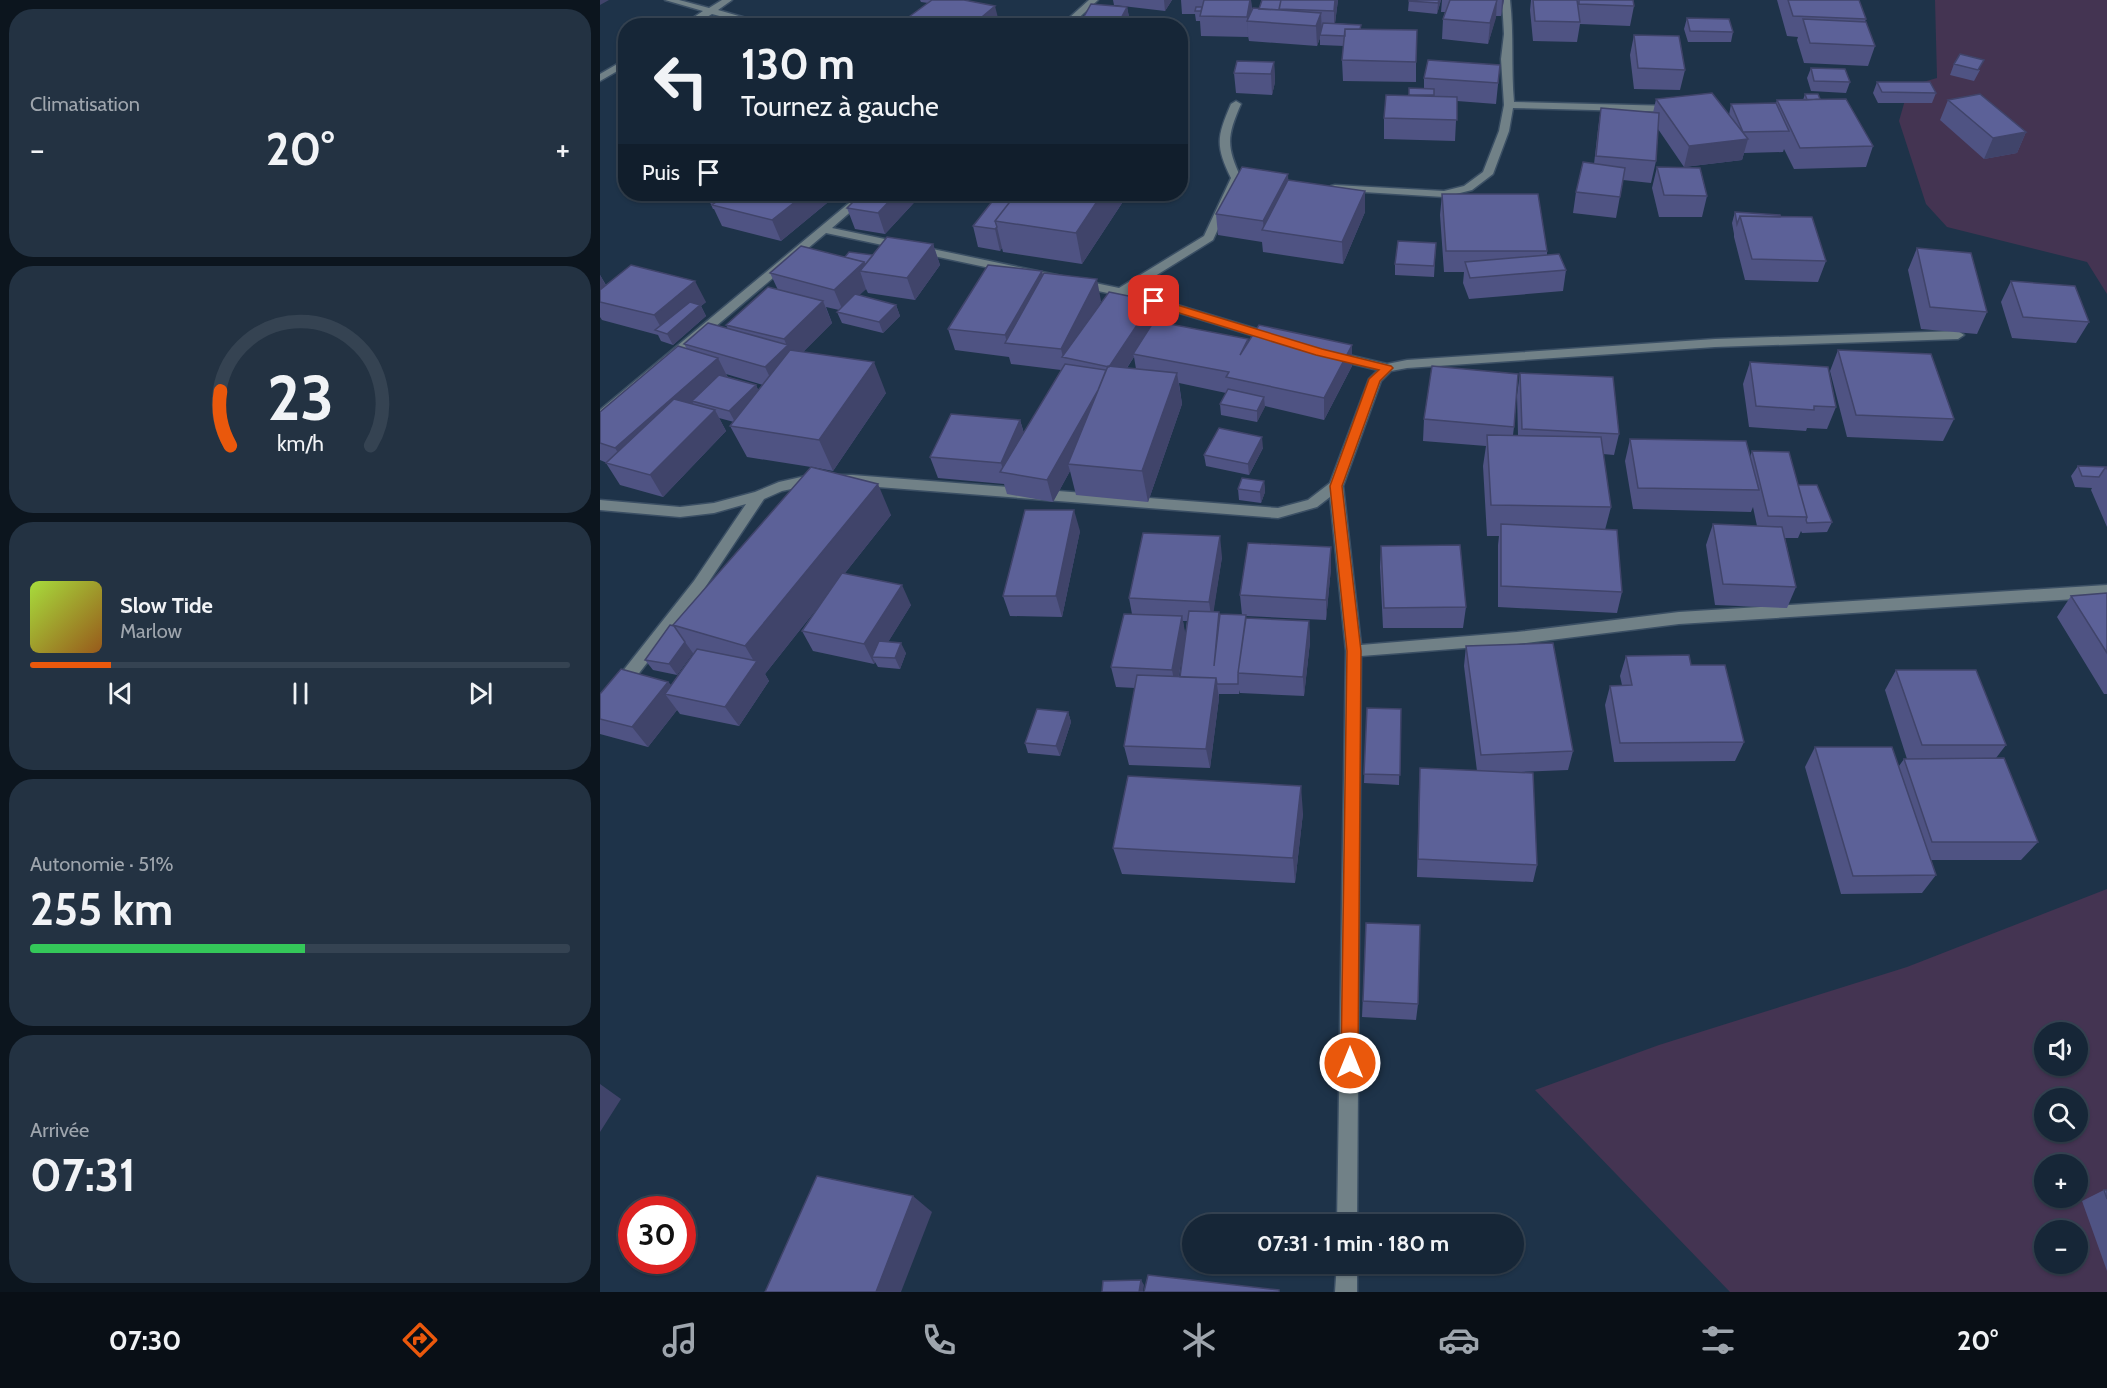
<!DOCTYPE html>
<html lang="fr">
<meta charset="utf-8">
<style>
:root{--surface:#162637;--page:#233242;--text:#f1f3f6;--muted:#9ea5ad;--line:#354352;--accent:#ea580c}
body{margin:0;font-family:Cabin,sans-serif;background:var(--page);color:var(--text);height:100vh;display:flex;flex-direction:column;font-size:22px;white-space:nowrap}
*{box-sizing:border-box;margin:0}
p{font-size:20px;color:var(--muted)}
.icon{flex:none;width:33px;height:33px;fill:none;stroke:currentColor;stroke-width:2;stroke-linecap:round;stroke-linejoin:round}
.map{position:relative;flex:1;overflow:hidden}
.details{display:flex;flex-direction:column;gap:9px;padding:9px;background:#0c151e;width:600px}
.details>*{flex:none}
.hud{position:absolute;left:18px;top:18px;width:570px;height:183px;border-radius:24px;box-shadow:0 2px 4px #0004,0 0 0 2px var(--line);background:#162637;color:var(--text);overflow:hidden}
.buttons{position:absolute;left:1434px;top:1022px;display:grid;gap:12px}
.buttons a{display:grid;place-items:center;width:54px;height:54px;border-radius:50%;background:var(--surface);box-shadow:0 2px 4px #0004,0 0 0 2px var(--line);font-size:30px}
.speed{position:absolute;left:18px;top:1196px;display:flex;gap:12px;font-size:30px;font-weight:700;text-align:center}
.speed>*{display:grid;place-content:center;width:78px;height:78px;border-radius:50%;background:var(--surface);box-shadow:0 2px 4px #0004,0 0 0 2px var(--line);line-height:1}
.speed .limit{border:9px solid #d22;background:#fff;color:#111}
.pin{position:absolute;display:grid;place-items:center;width:51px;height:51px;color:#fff;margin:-26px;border-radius:12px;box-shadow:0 3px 9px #0006}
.me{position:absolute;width:66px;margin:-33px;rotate:0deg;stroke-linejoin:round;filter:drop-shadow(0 0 4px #0008)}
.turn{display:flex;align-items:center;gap:21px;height:126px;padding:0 24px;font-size:27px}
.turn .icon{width:78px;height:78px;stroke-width:2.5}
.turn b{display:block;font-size:42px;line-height:51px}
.then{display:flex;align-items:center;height:57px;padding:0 24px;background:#0003;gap:12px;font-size:22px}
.big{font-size:45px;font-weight:800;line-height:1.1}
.details .card{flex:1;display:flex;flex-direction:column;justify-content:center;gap:9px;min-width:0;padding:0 21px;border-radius:24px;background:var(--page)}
.details .dial{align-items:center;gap:0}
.dial svg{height:156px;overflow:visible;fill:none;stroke:var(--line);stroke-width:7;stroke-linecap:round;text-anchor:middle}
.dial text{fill:var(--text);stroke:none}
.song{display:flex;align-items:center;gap:18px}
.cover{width:72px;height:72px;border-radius:9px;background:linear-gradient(135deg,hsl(80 70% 55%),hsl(30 70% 35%))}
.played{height:6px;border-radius:3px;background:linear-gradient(90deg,var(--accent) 15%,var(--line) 15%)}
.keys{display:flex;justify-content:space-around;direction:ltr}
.heat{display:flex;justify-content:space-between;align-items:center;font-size:33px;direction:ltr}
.charge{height:9px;border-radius:4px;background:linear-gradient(90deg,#34c759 51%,var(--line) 0)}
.trip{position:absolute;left:582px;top:1214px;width:342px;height:60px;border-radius:30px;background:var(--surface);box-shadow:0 2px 4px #0004,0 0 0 2px var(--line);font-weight:800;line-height:60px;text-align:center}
.menu{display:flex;height:96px;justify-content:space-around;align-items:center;background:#090f16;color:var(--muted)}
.menu .icon{width:42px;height:42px}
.menu .on{color:var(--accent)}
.menu b{font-size:27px;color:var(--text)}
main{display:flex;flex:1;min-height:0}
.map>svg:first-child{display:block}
.green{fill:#443452;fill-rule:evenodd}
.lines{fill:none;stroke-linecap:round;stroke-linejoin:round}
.minor-casing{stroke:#3b4f64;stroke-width:3}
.minor{fill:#718187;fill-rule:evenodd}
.wall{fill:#4f5383;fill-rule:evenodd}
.shaded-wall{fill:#40446a}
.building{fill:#5c6198;stroke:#40446a;stroke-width:1.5}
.route{fill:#ea580c;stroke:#983908;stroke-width:1.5}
</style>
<main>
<section class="details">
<div class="card"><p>Climatisation</p>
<div class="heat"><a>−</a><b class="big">20°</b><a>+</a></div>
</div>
<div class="card dial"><svg viewBox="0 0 100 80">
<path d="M14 69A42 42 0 1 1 86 69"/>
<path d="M14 69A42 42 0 0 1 9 41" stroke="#ea580c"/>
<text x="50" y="56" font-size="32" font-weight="700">23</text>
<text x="50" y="72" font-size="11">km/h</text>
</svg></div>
<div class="card">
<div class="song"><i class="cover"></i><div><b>Slow Tide</b><p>Marlow</p></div></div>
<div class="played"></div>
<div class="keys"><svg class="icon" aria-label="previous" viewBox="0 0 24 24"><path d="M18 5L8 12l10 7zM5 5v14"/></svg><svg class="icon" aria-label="pause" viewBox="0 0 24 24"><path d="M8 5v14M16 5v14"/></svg><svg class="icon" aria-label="next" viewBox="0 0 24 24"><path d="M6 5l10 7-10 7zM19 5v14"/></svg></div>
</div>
<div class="card"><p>Autonomie · 51%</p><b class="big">255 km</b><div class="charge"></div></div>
<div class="card"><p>Arrivée</p><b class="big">07:31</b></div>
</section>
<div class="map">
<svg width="1507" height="1292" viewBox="0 0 1507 1292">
<rect width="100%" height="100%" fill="#1e3349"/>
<path class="green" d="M1335,0H1507V294L1487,262L1347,227L1326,204L1299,121L1309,86L1337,78Z
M1507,889V1292H1130L935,1090L1059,1045L1307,967ZM1444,1032H1478V1065H1444ZM1444,1098H1478V1131H1444ZM1444,1164H1478V1197H1444ZM1444,1230H1478V1263H1444Z"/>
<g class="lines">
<defs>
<path id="minor" d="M65,0H79L109,8L122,0H132L118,10L174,26H157L112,14L92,26H81L103,11Z
M489,0H498L470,26H460Z
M902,0H910C914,34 911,68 914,102L1073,106L1078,109L1073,112L913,108L909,131L893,174L872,190L844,197L731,190V186L735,185L844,191L864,186L883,172L899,131L904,105L901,59L904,34Z
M26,59V66L0,81V74Z
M636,101L641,104C627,136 626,146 641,178L613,240L531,291L723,349L787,364L807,360L1115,339L1358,331L1364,335L1358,339L1115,347L807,368L791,371L781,381L743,486L761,645L917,632L1079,612L1507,585V597L1079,624L917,644L761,656L757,1224H737L746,651L730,497L717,507L678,518L252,485H210L182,491L164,499L104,589L6,716L0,717V700L94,581L146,504L114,513L80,517L0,510V500L80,507L114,503L155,492L179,482L210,475H252L678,508L708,500L730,483L769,379L778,370L716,355L531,298L226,233L5,420L0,421V410L260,194H271L232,228L519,288L604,236L631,178C615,146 617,136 631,104Z
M737,1263H757V1292H735Z"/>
</defs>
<use href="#minor" class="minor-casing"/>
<use href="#minor" class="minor"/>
</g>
<path class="wall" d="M320,0H364L400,26H308L306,19L328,3L321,2Z
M513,0H572L565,11L514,5Z
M581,0H651L652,10L659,9L662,0H738L735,23L761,25V29L816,62V82L743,81L742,60L744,46L720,45V38L717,46L649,41L648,36V37L601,36L600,21H596L595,14H582Z
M809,0H841L837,14L808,11Z
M842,0H904L901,16H896L888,44L842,39L843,19L845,12H841Z
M931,0H1033L1034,6L1030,26L980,24L977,42L933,41L930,10Z
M1177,0H1259L1266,19L1265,22L1275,46L1268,66L1204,63L1197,40L1198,37L1187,36Z
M527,7L529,17L524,26H482L481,22Z
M1087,18L1133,32L1131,42H1088L1084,29Z
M1034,35L1085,70L1080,90L1034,89L1030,55Z
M674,62L675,82L672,95L636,93L634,73Z
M1354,64L1380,70L1374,81L1350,75Z
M900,65L896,104L857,101L855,141L784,139V118L809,96V88H824V78Z
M1211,68L1250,82L1246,93L1211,91L1207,78Z
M1277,82L1336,93L1332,103H1278L1273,93Z
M1205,94L1220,99L1273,146L1266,167L1194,169L1184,149L1183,152L1144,153L1142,160L1084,167L1058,129L1056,161L1051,183L1023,180L1016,218L973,213L976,192L994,164L998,129L1001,108L1053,113L1056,99L1129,115L1131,104L1176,103L1177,100H1203Z
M1348,100L1426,132L1417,153L1384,159L1340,120Z
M1057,167L1107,196L1102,217H1059L1052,188Z
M688,180L765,191V212L743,264L663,252L662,242L618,235L616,214Z
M224,194H250L242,200L225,197Z
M322,194L285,234L255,229L247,208Z
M528,194L482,264L403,252L402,248L400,251L378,247L373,226Z
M842,194L947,251V255L966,270L963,291L869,299L863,283L864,272H844L840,215Z
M108,198L227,203L181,241L122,226L114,209H113Z
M1135,212L1180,217L1226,261L1218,282L1145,280L1134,237V234L1132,223Z
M836,243L834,277L795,275V264Z
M333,244L340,265L315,300L268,293L266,289L259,295L296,305L300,316L283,333L242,323L237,312L239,310L226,307L232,323L203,352L286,393L233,471L212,467L291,515L245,573L311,605L288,642L306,653L300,669L278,667L275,662L274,664L213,651L202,631L222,602L165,674L169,681L139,726L80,714L77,710L48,747L0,734V694L68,682L71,685L93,654V653L77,675L53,670L45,660L211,467L147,457L130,426L134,422L119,418L126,431L63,497L20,485L6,463H7L0,460V412L87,349L84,344L128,329L126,325L178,290L170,273L245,257L273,255ZM126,374L163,385L158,390L156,385L128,377Z
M1317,248L1387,312L1377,334L1321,329L1308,270Z
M442,271L443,275L501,301L496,310L553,301L557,322L648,339V342L752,345V366L724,420L665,406L657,422L621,415L620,404L626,393L579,383L582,404L548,502L476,495L470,471L453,502L407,494L404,484L338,478L330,457L420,420L424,433L461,370L411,364L409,357L355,350L348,329ZM534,357L536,369L527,368Z
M0,275L6,285L106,302L101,306L106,316L73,345L61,341L58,335L2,320L0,317Z
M1411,281L1489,322L1476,343L1412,338L1401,302Z
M1238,350L1354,419L1343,441L1247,437L1230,371Z
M1150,362L1236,407L1227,429L1207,428L1206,431L1149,427L1143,384Z
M920,373L1019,434L1014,455L1003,454L1011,507L1005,530L1022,592L1017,613L898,607V545L899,536H887L883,466L886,446L823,441L824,419L914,427L913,435H918L917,395Z
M1030,439L1150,457L1152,451L1198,485L1232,522L1227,532L1202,533L1201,531L1198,538H1185L1196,587L1187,608L1115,605L1106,545L1113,524L1157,526L1153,507L1151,512L1033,509L1025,461Z
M663,448L649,475L606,466L604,455Z
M1478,466L1507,467V527L1491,490L1492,488L1475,487L1471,476Z
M664,481L665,492L661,503L639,500L638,489Z
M480,531L462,617L410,616L403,596Z
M781,546L866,607L863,628H783L780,567Z
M622,557L613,612H619L620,620L642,615L640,595L731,568L726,620L646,616V618L709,621L710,642L704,696L640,693V690L639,694H619V698L610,768L529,765L524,746L535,688L516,687L511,667L532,614L529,598ZM583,621H587L585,636ZM584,643L580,677H579Z
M1507,593V694H1504L1457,617L1471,596Z
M866,646L973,751L968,770L921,772L937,865L933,882L817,877L819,787L820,768L877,771L864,666Z
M1026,656L1144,742L1135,761L1014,762L1005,705L1010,686L1022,685L1020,676Z
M1296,670L1406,745L1396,758L1438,842L1421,860H1331L1336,875L1322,893L1241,894L1205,767L1215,747L1299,766L1304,759H1307L1285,690Z
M767,708L801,709L799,785L764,783Z
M468,712L471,722L460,756L428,753L425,743Z
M703,813L695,883L522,874L513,848Z
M766,923L818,1004L816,1020L762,1017Z
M1504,1190H1507V1271L1482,1201Z"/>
<path class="shaded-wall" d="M0,0H9L0,5Z
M564,0H572L565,11Z
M650,0H651L652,16L647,21L648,37L647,17Z
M735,0H738L734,31V11Z
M839,0H841L837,14L838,3Z
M897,0L896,18L888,44L890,23Z
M902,0H904L901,16Z
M395,6L400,26H371Z
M527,7L529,17L524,26H518V24Z
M721,13L722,33L720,35V38L717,46L716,26Z
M674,62L675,82L672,95L671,74Z
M1426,132L1417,153L1384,159L1393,138Z
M1148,139L1142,160L1084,167L1089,146Z
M688,174L689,195L664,231L663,221Z
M765,191V212L743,264L742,242Z
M204,194H223L227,203L181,241L172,220Z
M239,194H250L242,200Z
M296,194H322L285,234L278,213Z
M502,194H528L482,264L476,233Z
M397,227L402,248L400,251L395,229Z
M333,244L340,265L315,300L307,278Z
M264,262L268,273L260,271L266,289L243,311L234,290Z
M442,271L447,293L407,343L405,335Z
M0,275L11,295L0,302Z
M497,279L501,301L472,359L463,357L461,349Z
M95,281L106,302L101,306L106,316L73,345L67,334L64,333L54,315Z
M223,301L232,323L195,360L175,388L165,367L187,346L184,339Z
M553,301L557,322L533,354L534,357L513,388L509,367Z
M296,305L300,316L283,333L279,322Z
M752,345V366L724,420V398Z
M118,358L129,380L92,401L96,409L29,470L15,448Z
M274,362L286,393L233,471L219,440Z
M509,371L468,464L470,471L453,502L447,480Z
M577,373L582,404L548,502L542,471Z
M156,385L161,396L135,422L129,411Z
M664,397L665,407L657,422V411Z
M115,410L126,431L63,497L50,475Z
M420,420L426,441L404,473L401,463Z
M662,437L663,448L649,475L648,464Z
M664,481L665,492L661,503L660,492Z
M278,484L291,515L165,674L169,681L139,726L125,707L155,663L145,646Z
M474,510L480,531L462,617L456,596Z
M620,536L622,557L612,622L609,602Z
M731,547V568L726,620V600Z
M302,585L311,605L279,657H272L275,662L274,664L264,644Z
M619,612L620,622L614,666Z
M582,616L586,637L576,690L572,670Z
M709,621L710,642L704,696L703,677Z
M85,642L93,653L77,675L69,664Z
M301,643L306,653L300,669L295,658Z
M616,678L619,698L610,768L606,749Z
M68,682L80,697L65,694L77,710L48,747L32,727Z
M468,712L471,722L460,756L456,746Z
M701,786L703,813L695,883L693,858Z
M0,1084L21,1099L0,1132Z
M313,1196L332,1212L301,1292H276Z
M541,1280L544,1285L543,1292H539Z"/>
<path class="building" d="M332,0H364L395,6L371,26H338L306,19Z
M604,0H650L647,17L600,16Z
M662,0H681L679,10L659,9Z
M681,0H735L734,11L679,9Z
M809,0H839L838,3L809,1Z
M850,0H897L890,23L843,19Z
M933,0H977L980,22L935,21Z
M979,0H1033L1034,6L979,4Z
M1188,0H1259L1266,19L1193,16Z
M491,4L527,7L518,24L481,22Z
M596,7H602L601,11H595Z
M653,8L721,13L716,26L647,21Z
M1087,18L1129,19L1133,32L1090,31Z
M126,19L159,26H116Z
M1203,19L1266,22L1275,46L1210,43Z
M723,23L761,25L760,29H745V36L720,35Z
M745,29L817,30L816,62L742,60Z
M1034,35L1079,36L1085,70L1038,68Z
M1360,54L1384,60L1378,70L1354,64Z
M828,60L900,65L898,83L824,78Z
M637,61L674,62L671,74L634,73Z
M1211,68L1245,69L1250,82L1214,81Z
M1277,82H1330L1336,93L1282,92Z
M809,88L834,89V95H809Z
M1112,93L1148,139L1089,146L1056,99Z
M1205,94H1218L1220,99L1207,100Z
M1380,94L1426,132L1393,138L1348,100Z
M786,95L857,97V120L784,118Z
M1246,99L1273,146L1200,148L1177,100Z
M1176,103L1189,131L1143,132L1131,104Z
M1001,108L1059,113L1056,161L996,156Z
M983,162L1025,168L1020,197L976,192Z
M642,167L688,174L663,221L616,214Z
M1057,167L1100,168L1107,196L1064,195Z
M688,180L765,191L742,242L662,230Z
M113,194H127L118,200L108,198Z
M127,194H205L172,220L112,205Z
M261,194H296L278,213L247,208Z
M398,194H416L395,221L397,227L395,229L373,226Z
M416,194H502L476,233L395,221Z
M842,194H938L947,251H846Z
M1135,212L1180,215V217L1140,216L1137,224Z
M1140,216L1212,217L1226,261L1152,259Z
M287,237L333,244L307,278L260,271Z
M798,241L836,243L834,266L795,264Z
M201,246L264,262L234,290L170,273Z
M1317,248L1371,253L1387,312L1330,307Z
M249,252L273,255L265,265L264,262L245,257Z
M959,254L966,270L870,278L865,262Z
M31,265L95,281L54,315L0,302V290Z
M388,265L442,271L405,335L348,329Z
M444,273L497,279L461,349L405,343Z
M1411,281L1475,286L1489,322L1423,317Z
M168,287L223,301L184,339L126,325Z
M509,292L553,301L509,367L462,357Z
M255,294L296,305L279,322L237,312Z
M90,302L100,305L67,334L55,330Z
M554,321L648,339L640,355L659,325L752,345L724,398L626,377L629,372L533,354Z
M108,323L188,345L165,367L84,344Z
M78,346L118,358L15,448L0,443V412Z
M190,350L274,362L219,440L130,426Z
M1238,350L1331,354L1354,419L1256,415Z
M1150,362L1228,367L1236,407L1214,406V410L1156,406Z
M465,364L506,370L498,390L447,480L400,472Z
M508,366L577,373L542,471L468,464Z
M832,366L918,374L914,427L824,419Z
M920,373L1013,377L1019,434L922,429Z
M119,375L156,385L129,411L92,401Z
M628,389L664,397L657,411L620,404Z
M74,399L115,410L50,475L6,463Z
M351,414L420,420L401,463L330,457Z
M619,428L662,437L648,464L604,455Z
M887,435L1001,437L1011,507L891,505Z
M1030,439L1146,441L1159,490L1038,488Z
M1152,451L1189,452L1207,517L1168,516Z
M1478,466L1507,467V469L1505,468L1499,477L1482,476Z
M211,467L278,484L145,646L73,625Z
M642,478L664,481L660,492L638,489Z
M1198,485H1217L1232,522L1207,523L1206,520L1207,517Z
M425,510H474L456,596H403Z
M901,524L1017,530L1022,592L901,586Z
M1113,524L1182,527L1196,587L1123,584Z
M543,533L620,536L609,602L529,598Z
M648,543L731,547L726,600L640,595Z
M860,545L866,607L784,608L781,546Z
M242,573L302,585L264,644L202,631Z
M1507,593V653L1471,596Z
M589,611L619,612L614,666L620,614L646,615L638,673V684H617L616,678L580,677Z
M524,614L582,616L572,670L511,667Z
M646,618L709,621L703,677L638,673Z
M70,625L74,626L85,642L69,664L45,660Z
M279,641L301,643L295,658L272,657Z
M953,643L973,751L881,755L866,646Z
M97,649L157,661L125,707L65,694Z
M1089,655L1091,665H1125L1144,742L1020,743L1010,686L1032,685L1026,656Z
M21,669L68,682L32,727L0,719V694Z
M1296,670H1376L1406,745H1322Z
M537,675L616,678L606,749L524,746Z
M767,708L801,709L800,775L764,774Z
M437,709L468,712L456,746L425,743Z
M1215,747H1292L1336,875L1253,876Z
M1404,758L1438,842H1332L1304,759Z
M820,768L933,773L937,865L818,859Z
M528,776L701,786L693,858L513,848Z
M766,923L820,925L818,1004L763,1001Z
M217,1176L313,1196L276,1292H165Z
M1504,1190H1507V1199Z
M548,1275L679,1290V1292H544Z
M541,1280L539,1292H502L503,1281Z"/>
<path class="route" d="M554,298L722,349L791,366L793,368L780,381L742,486L761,651L758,1063L756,1069L750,1072L743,1069L741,1063L747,651L730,486L769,379L779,370L716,355L550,304L549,301Z"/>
</svg>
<div class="buttons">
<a><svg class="icon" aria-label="sound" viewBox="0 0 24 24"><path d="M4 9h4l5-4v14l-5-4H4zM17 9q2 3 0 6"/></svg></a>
<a><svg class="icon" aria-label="search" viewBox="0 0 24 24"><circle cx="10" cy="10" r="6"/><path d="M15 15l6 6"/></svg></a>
<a>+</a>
<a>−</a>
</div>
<div class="speed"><div class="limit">30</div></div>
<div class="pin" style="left:554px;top:301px;background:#d93025"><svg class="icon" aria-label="arrive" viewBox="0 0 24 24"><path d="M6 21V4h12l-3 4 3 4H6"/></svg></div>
<svg class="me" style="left:750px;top:1063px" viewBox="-20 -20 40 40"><circle r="17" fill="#ea580c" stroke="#fff" stroke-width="3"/><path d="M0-11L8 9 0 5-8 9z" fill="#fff"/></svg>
<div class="trip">07:31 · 1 min · 180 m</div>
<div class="hud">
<div class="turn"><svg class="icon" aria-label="left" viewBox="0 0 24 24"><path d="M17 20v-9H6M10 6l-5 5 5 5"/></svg><div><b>130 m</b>Tournez à gauche</div></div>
<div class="then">Puis<svg class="icon" aria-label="arrive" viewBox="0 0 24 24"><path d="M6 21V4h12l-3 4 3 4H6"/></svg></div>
</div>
</div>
</main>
<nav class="menu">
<b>07:30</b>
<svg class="icon on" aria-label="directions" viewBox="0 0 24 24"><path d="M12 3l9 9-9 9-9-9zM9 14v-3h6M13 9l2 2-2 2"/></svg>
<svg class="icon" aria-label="music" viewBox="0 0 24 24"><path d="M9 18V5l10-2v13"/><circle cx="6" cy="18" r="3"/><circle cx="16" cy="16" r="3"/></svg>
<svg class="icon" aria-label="phone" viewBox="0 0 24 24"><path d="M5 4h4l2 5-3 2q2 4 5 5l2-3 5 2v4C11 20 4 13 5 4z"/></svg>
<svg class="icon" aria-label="climate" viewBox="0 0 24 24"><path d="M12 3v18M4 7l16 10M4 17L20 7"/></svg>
<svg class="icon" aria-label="car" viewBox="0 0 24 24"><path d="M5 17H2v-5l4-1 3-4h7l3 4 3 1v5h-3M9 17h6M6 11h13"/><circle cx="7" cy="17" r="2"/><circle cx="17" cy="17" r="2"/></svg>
<svg class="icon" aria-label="filters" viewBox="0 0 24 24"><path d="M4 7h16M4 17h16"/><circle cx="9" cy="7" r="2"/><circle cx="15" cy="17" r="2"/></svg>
<b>20°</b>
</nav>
